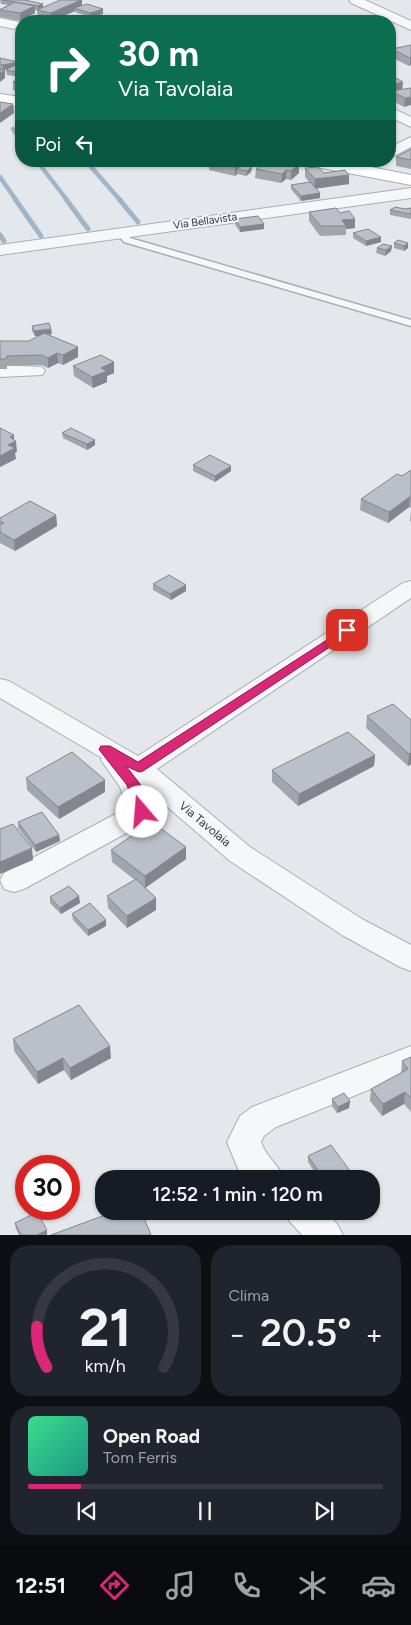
<!DOCTYPE html>
<html lang="it">
<meta charset="utf-8">
<style>
:root{--surface:#171b24;--page:#20242c;--text:#f1f3f6;--muted:#9ea1a6;--line:#363941;--accent:#db2777}
body{margin:0;font-family:Figtree,sans-serif;background:var(--page);color:var(--text);height:100vh;display:flex;flex-direction:column;font-size:19px;white-space:nowrap}
*{box-sizing:border-box;margin:0}
p{font-size:16px;color:var(--muted)}
.icon{flex:none;width:28px;height:28px;fill:none;stroke:currentColor;stroke-width:2;stroke-linecap:round;stroke-linejoin:round}
.map{position:relative;height:1235px;overflow:hidden}
.side{display:flex;flex-direction:column;gap:10px;padding:10px;background:#0d0f14;flex:1}
.side>*{flex:none}
.top-card{position:absolute;left:15px;top:15px;width:381px;height:152px;border-radius:20px;box-shadow:0 1px 4px #0004;background:#0b6e4f;color:#fff;overflow:hidden}
.speed{position:absolute;left:15px;top:1155px;display:flex;gap:10px;font-size:25px;font-weight:700;text-align:center}
.speed>*{display:grid;place-content:center;width:65px;height:65px;border-radius:50%;background:var(--surface);box-shadow:0 1px 4px #0004;line-height:1}
.speed .limit{border:8px solid #d22;background:#fff;color:#111}
.pin{position:absolute;display:grid;place-items:center;width:42px;height:42px;color:#fff;margin:-21px;border-radius:10px;box-shadow:0 2px 8px #0006}
.me{position:absolute;width:55px;margin:-28px;rotate:342deg;stroke-linejoin:round;filter:drop-shadow(0 0 4px #0008)}
.turn{display:flex;align-items:center;gap:18px;height:105px;padding:0 20px;font-size:22px}
.turn .icon{width:65px;height:65px;stroke-width:2.5}
.turn b{display:block;font-size:35px;line-height:42px}
.then{display:flex;align-items:center;height:48px;padding:0 20px;background:#0003;gap:10px;font-size:19px}
.big{font-size:38px;font-weight:600;line-height:1.1}
.side .card{flex:1;display:flex;flex-direction:column;justify-content:center;gap:8px;min-width:0;padding:0 18px;border-radius:20px;background:var(--page)}
.side .dial{align-items:center;gap:0}
.dial svg{height:130px;overflow:visible;fill:none;stroke:var(--line);stroke-width:7;stroke-linecap:round;text-anchor:middle}
.dial text{fill:var(--text);stroke:none}
.song{display:flex;align-items:center;gap:15px}
.cover{width:60px;height:60px;border-radius:8px;background:linear-gradient(135deg,hsl(150 70% 55%),hsl(170 70% 35%))}
.played{height:5px;border-radius:2px;background:linear-gradient(90deg,var(--accent) 15%,var(--line) 15%)}
.keys{display:flex;justify-content:space-around;direction:ltr}
.heat{display:flex;justify-content:space-between;align-items:center;font-size:28px;direction:ltr}
.side .tiles{flex:1;display:grid;gap:10px;grid-template-columns:1fr 1fr}
.card:last-child{grid-column:span 2}
.trip{position:absolute;left:95px;top:1170px;width:285px;height:50px;border-radius:20px;background:var(--surface);box-shadow:0 1px 4px #0004;font-weight:600;line-height:50px;text-align:center}
.tabs{display:flex;height:80px;justify-content:space-around;align-items:center;background:#090b0e;color:var(--muted)}
.tabs .icon{width:35px;height:35px}
.tabs .current{color:var(--accent)}
.tabs b{font-size:22px;color:var(--text)}
.map>svg:first-child{display:block}
.lines{fill:none;stroke-linecap:round;stroke-linejoin:round}
.stream-far1{stroke:#a0b5c9;stroke-width:4.5}
.stream{stroke:#a0b5c9;stroke-width:5}
.service-casing{stroke:#a9aeb5;stroke-width:3}
.minor-casing{stroke:#a9aeb5;stroke-width:2}
.secondary-casing{stroke:#a9aeb5;stroke-width:2}
.service{fill:#f6f7f9;fill-rule:evenodd}
.minor{fill:#f6f7f9;fill-rule:evenodd}
.secondary{fill:#fff;fill-rule:evenodd}
.wall{fill:#a1a5ac}
.shaded-wall{fill:#83868c}
.building{fill:#bbc0c8;stroke:#83868c}
.route{fill:#db2777;stroke:#8e194d}
.labels{text-anchor:middle;dominant-baseline:central;stroke-width:4;stroke-linejoin:round;paint-order:stroke}
.far-street-label{font-size:11px;fill:#2c3543;stroke:#f3f5f8}
.street-label{font-size:12px;fill:#2c3543;stroke:#f3f5f8}
</style>
<div class="map">
<svg width="411" height="1235" viewBox="0 0 411 1235">
<rect width="100%" height="100%" fill="#e4e7eb"/>
<g class="lines">
<path class="stream-far1" d="M13,129L21,140
M37,161L67,200
M86,161L120,200
M0,177L16,200"/>
<path class="stream" d="M15,199L41,236
M66,199L88,229
M119,199L138,222
M0,235L4,241"/>
<defs>
<path id="service" d="M117,231H123L130,238L411,320V326L124,242L116,233Z"/>
<path id="minor" d="M349,0H365L411,21V30L351,3Z
M0,18L19,22L20,25L14,29L0,26Z
M390,107L411,117V127L390,117Z
M411,137V147L390,158V147Z
M364,161H382L363,174H353L350,171Z
M411,188V198L0,255V245Z
M0,365L42,367L45,371L42,375L0,377Z
M411,581V598L157,769L250,847L362,919L411,945V971L400,967L342,935L230,861L149,791L156,812L152,819L24,889L14,892L4,889L0,880L4,873L127,808L120,787L101,760L102,758L0,698V679L9,681L138,756L403,583Z
M411,1046V1073L276,1127L264,1136L261,1142C266,1156 278,1165 285,1179H246L238,1169L227,1142L240,1116L252,1107Z
M285,1211H325L337,1224L343,1235H302L290,1222Z"/>
<path id="secondary" d="M0,94L21,97V107L0,104Z
M302,161H341L411,175V185L311,166L305,165Z"/>
</defs>
<use href="#service" class="service-casing"/>
<use href="#minor" class="minor-casing"/>
<use href="#secondary" class="secondary-casing"/>
<use href="#service" class="service"/>
<use href="#minor" class="minor"/>
<use href="#secondary" class="secondary"/>
</g>
<path class="wall" d="M0,0L43,4V7L82,0V5L103,9V14L90,17L75,12V11L51,21L38,17L37,10H35V13L20,21L0,17V9L8,5L1,4Z
M411,45L409,66L391,57L392,49Z
M0,58L18,62V65L21,66V92L13,90V82L21,77L7,75L6,70L10,68L3,70L0,69Z
M390,75L403,82L402,90L411,88L404,107L391,100V93Z
M411,149V169L396,166V157Z
M209,161H250V164L247,166L252,167L251,172L246,176L237,174L235,176L209,170Z
M265,161L299,173L291,180L286,179L281,183L255,178L256,169Z
M305,168L324,173L349,175V184L316,188L320,193V198L301,201L291,189V185L309,182L305,177Z
M411,208V219L390,215V210L405,209Z
M309,212L355,228L346,229V235L320,236L309,221Z
M235,219L264,224V229L240,232L235,224Z
M353,233L381,242L366,246L353,238Z
M398,240L408,248L404,251L394,248V243Z
M392,246L391,251L385,256L376,253L377,248Z
M32,326L51,329L52,334L48,335L78,357L63,365L58,363L48,368L42,365L7,366V369H0V341H29L38,336H35L32,331Z
M114,362V373L107,376V382L93,388L74,376L73,366Z
M62,433L95,440V445L87,450L63,438Z
M193,465L231,466V471L215,482L193,471Z
M411,470V508L409,507L388,523L360,510L361,499L402,476Z
M411,510V522L410,521Z
M56,515L57,526L15,551L0,543V518Z
M153,584L186,585V591L171,600L153,590Z
M367,716L411,720V764L408,766L366,728Z
M375,755L374,766L298,806L272,782V770Z
M26,778L105,780V792L59,819L27,790Z
M18,822L59,835L60,841L36,852L18,828Z
M186,847V859L145,888L156,910L127,928L108,908L107,896L135,880L112,862L111,850Z
M50,897L80,903L61,914L50,903Z
M72,914L106,920V926L88,936L73,920Z
M13,1039L111,1058L71,1080L64,1070L38,1084L14,1051Z
M411,1057V1112L404,1104L382,1116L370,1101L371,1089L401,1073L402,1061Z
M332,1099L350,1101L349,1108L337,1113L332,1106Z
M308,1156L356,1179H319L308,1162Z
M15,1223L47,1235H19L16,1229Z"/>
<path class="shaded-wall" d="M82,0V7L74,8L75,11L51,21V13Z
M43,4V8L38,10V6Z
M35,6V13L20,21V13Z
M103,9V14L90,17V13Z
M411,57V65L409,66L410,58Z
M18,62V66L3,70V65Z
M5,70V78L0,82V73Z
M403,82L402,90L391,91V93H390V85Z
M411,97V105L404,107L405,98Z
M13,104L14,113L0,123V113Z
M393,134V139L390,141V136Z
M242,161H250V164L242,170L237,169V174L235,176V167Z
M299,164V173L291,180V171Z
M252,167L251,172L246,176L247,171Z
M286,170V179L281,183L282,174Z
M349,175V184L314,189L315,179Z
M320,193V198L301,201V196Z
M355,219V228L346,229V226L342,220Z
M264,224V229L240,232V227Z
M381,237V242L366,246V241Z
M408,243V248L404,251V246Z
M392,246L391,251L385,256L386,250Z
M51,329L52,334L35,336L34,331Z
M78,347V357L63,365V355Z
M57,353L58,363L48,368V358Z
M114,362V373L107,376V382L93,388L92,377L101,368Z
M14,435V442L16,441L17,452L15,453L16,459L0,467V456L8,445L10,437Z
M95,440V445L87,450V444Z
M231,466V471L215,482V476Z
M410,496L409,507L388,523L389,512Z
M56,515L57,526L15,551L14,540Z
M186,585V591L171,600L170,594Z
M411,753V764L408,766L409,754Z
M375,755L374,766L298,806L299,794Z
M105,780V792L59,819L58,807Z
M59,835L60,841L36,852L35,845Z
M186,847V859L145,888V876Z
M32,848L33,860L0,874V862Z
M79,896L80,903L61,914L60,908Z
M156,898V910L127,928V916Z
M106,920V926L88,936V930Z
M110,1046L111,1058L71,1080L70,1068Z
M63,1058L64,1070L38,1084L37,1072Z
M405,1092L404,1104L382,1116L383,1104Z
M350,1101L349,1108L337,1113L338,1107Z
M47,1230V1235H37Z"/>
<path class="building" d="M2,0H25L43,4L38,6Z
M60,0H81L51,13L37,10Z
M15,2L35,6L20,13L0,10Z
M87,4L103,9L90,13L74,8Z
M411,45V57L410,58L392,49Z
M0,58L18,62L3,65L0,64Z
M15,65L21,66V73L6,70Z
M0,69L5,70L0,73Z
M390,75L403,82L390,85Z
M21,77V84L13,82Z
M411,88V97L405,98L391,91Z
M0,102L13,104L0,113Z
M411,149V160L396,157Z
M209,161H242L235,167Z
M265,161H287L299,164L291,171L286,170L282,174L256,169Z
M242,165L252,167L247,171L237,169Z
M318,167L324,173L345,170L349,175L315,179L305,168Z
M310,182L320,193L301,196L291,185Z
M395,207L405,209L411,208V214L390,210Z
M336,208L340,213L349,211L355,219L342,220L346,226H321L309,212Z
M258,216L264,224L240,227L235,219Z
M368,229L381,237L366,241L353,233Z
M398,240L408,243L404,246L394,243Z
M383,244L392,246L386,250L377,248Z
M49,323L51,329L34,331L32,326Z
M44,333L78,347L63,355L57,353L48,358L42,355L7,356L6,359H0V341H29Z
M101,355L114,362L101,368L107,371L92,377L73,366Z
M0,428L14,435L10,437L16,441L8,445L15,448L0,456Z
M71,428L95,440L87,444L62,433Z
M210,455L231,466L215,476L193,465Z
M411,470V496L389,512L361,499L397,474L402,476Z
M30,501L56,515L14,540L0,532V525L4,523L0,521V518Z
M169,575L186,585L170,594L153,584Z
M393,704L411,720V753L409,754L367,716Z
M348,732L375,755L299,794L272,770Z
M72,752L105,780L58,807L26,778Z
M42,812L59,835L35,845L18,822Z
M152,822L186,847L145,876L111,850Z
M13,824L32,848L0,862V829Z
M136,879L156,898L127,916L107,896Z
M69,886L79,896L60,908L50,897Z
M90,903L106,920L88,930L72,914Z
M79,1005L110,1046L70,1068L63,1058L37,1072L13,1039Z
M411,1057V1098L405,1092L383,1104L371,1089L408,1069L402,1061Z
M344,1093L350,1101L338,1107L332,1099Z
M331,1145L356,1179H324L308,1156Z
M116,1211H141L151,1235H51Z
M37,1212L47,1230L37,1235H21L15,1223Z"/>
<path class="route" d="M347,627L351,628L353,630L351,633L143,771L139,772L126,766L140,784L149,812L147,815H137L127,785L101,752L99,749L101,746H110L138,762Z"/>
<g class="labels">
<g class="far-street-label">
<text transform="translate(205 221) rotate(-8)">Via Bellavista</text>
</g>
<g class="street-label">
<text transform="translate(205 824) rotate(40)">Via Tavolaia</text>
</g>
</g>
</svg>
<div class="speed"><div class="limit">30</div></div>
<div class="pin" style="left:347px;top:630px;background:#d93025"><svg class="icon" aria-label="arrive" viewBox="0 0 24 24"><path d="M6 21V4h12l-3 4 3 4H6"/></svg></div>
<svg class="me" style="left:142px;top:812px" viewBox="-20 -20 40 40"><circle r="19" fill="#fff"/><path d="M0-13L10 11 0 6-10 11z" fill="#db2777"/></svg>
<div class="trip">12:52 · 1 min · 120 m</div>
<div class="top-card">
<div class="turn"><svg class="icon" aria-label="right" viewBox="0 0 24 24"><path d="M7 20v-9h11M14 6l5 5-5 5"/></svg><div><b>30 m</b>Via Tavolaia</div></div>
<div class="then">Poi<svg class="icon" aria-label="left" viewBox="0 0 24 24"><path d="M17 20v-9H6M10 6l-5 5 5 5"/></svg></div>
</div>
</div>
<section class="side">
<div class="tiles">
<div class="card dial"><svg viewBox="0 0 100 80">
<path d="M14 69A42 42 0 1 1 86 69"/>
<path d="M14 69A42 42 0 0 1 8 44" stroke="#db2777"/>
<text x="50" y="56" font-size="32" font-weight="700">21</text>
<text x="50" y="72" font-size="11">km/h</text>
</svg></div>
<div class="card"><p>Clima</p>
<div class="heat"><a>−</a><b class="big">20.5°</b><a>+</a></div>
</div>
<div class="card">
<div class="song"><i class="cover"></i><div><b>Open Road</b><p>Tom Ferris</p></div></div>
<div class="played"></div>
<div class="keys"><svg class="icon" aria-label="previous" viewBox="0 0 24 24"><path d="M18 5L8 12l10 7zM5 5v14"/></svg><svg class="icon" aria-label="pause" viewBox="0 0 24 24"><path d="M8 5v14M16 5v14"/></svg><svg class="icon" aria-label="next" viewBox="0 0 24 24"><path d="M6 5l10 7-10 7zM19 5v14"/></svg></div>
</div>
</div>
</section>
<nav class="tabs">
<b>12:51</b>
<svg class="icon current" aria-label="directions" viewBox="0 0 24 24"><path d="M12 3l9 9-9 9-9-9zM9 14v-3h6M13 9l2 2-2 2"/></svg>
<svg class="icon" aria-label="music" viewBox="0 0 24 24"><path d="M9 18V5l10-2v13"/><circle cx="6" cy="18" r="3"/><circle cx="16" cy="16" r="3"/></svg>
<svg class="icon" aria-label="phone" viewBox="0 0 24 24"><path d="M5 4h4l2 5-3 2q2 4 5 5l2-3 5 2v4C11 20 4 13 5 4z"/></svg>
<svg class="icon" aria-label="climate" viewBox="0 0 24 24"><path d="M12 3v18M4 7l16 10M4 17L20 7"/></svg>
<svg class="icon" aria-label="car" viewBox="0 0 24 24"><path d="M5 17H2v-5l4-1 3-4h7l3 4 3 1v5h-3M9 17h6M6 11h13"/><circle cx="7" cy="17" r="2"/><circle cx="17" cy="17" r="2"/></svg>
</nav>
